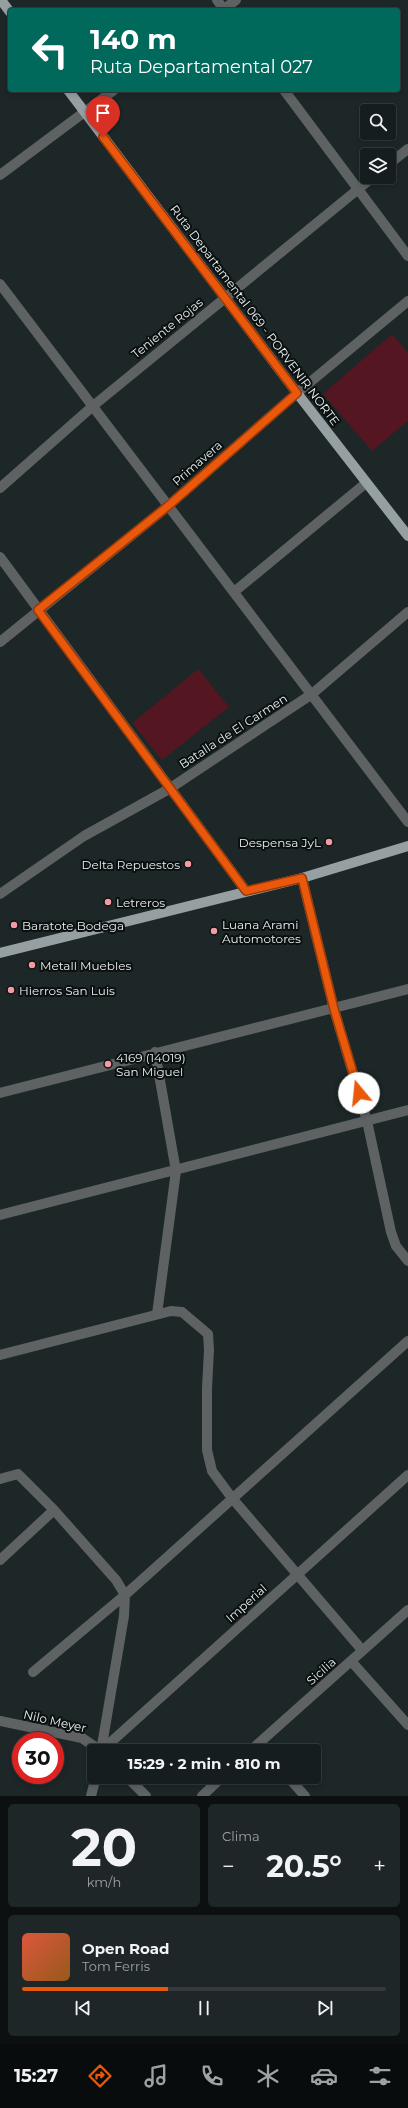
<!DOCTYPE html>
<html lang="es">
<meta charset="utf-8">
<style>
:root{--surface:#161d1e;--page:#1f2627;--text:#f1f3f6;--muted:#9ea2a4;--line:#353b3c;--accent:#ea580c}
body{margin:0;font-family:Montserrat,sans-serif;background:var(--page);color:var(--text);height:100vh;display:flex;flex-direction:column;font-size:15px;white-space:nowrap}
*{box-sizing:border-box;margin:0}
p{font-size:13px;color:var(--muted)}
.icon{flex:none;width:22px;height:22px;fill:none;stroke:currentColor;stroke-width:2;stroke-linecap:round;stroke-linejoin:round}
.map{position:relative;height:1796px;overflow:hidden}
.panel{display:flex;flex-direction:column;gap:8px;padding:8px;background:#0c1010;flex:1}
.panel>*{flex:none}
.banner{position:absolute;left:8px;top:8px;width:392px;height:84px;border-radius:4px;box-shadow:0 2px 6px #0003,0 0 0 1px var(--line);background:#00695c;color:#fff;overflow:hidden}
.tools{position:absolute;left:360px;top:104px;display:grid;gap:8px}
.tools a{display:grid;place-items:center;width:36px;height:36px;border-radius:4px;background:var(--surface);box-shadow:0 2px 6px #0003,0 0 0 1px var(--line);font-size:20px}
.speed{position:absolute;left:12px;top:1732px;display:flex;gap:8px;font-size:20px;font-weight:700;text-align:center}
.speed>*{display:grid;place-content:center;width:52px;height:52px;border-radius:50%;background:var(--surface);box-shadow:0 2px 6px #0003,0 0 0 1px var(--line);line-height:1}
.speed .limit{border:6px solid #d22;background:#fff;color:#111}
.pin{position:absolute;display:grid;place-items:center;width:34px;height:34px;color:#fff;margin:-41px -17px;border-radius:50% 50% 50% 0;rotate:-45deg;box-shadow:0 0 4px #0007}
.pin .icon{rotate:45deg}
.me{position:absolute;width:44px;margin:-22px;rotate:343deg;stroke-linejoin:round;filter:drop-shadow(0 0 3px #0008)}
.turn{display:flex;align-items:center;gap:14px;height:84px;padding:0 16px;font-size:18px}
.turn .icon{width:52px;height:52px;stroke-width:2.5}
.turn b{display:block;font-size:28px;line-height:34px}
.big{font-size:30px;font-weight:700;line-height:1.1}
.panel .tile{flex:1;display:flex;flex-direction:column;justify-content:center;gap:6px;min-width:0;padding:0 14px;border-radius:6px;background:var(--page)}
.panel .dial{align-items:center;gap:0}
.dial b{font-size:52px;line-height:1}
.song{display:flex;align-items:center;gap:12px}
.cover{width:48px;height:48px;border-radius:6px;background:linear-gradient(135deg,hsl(10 70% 55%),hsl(30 70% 35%))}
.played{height:4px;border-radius:2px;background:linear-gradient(90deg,var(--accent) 40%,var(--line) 40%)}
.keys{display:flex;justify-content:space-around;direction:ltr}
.heat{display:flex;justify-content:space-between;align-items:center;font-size:22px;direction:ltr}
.panel .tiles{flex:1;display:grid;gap:8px;grid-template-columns:1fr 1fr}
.tile:last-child{grid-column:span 2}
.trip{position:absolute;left:87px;top:1744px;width:234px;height:40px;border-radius:4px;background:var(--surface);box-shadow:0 2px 6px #0003,0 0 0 1px var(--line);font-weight:700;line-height:40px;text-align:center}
.dock{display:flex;height:64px;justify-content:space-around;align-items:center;background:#090c0c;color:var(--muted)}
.dock .icon{width:28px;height:28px}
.dock .selected{color:var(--accent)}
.dock b{font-size:18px;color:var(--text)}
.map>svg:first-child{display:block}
.green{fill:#541621}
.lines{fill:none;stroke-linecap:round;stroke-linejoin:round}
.minor{stroke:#5e6263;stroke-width:10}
.major{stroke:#96a0a2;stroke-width:10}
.route-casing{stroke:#983908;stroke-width:10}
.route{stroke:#ea580c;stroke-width:7}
.poi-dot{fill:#f49aa2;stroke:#0a0f0f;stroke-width:1.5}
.labels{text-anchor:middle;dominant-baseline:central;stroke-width:4;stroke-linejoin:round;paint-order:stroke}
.street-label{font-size:12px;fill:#e8eeef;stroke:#0a0f0f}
.poi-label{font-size:12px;fill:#e8eeef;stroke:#0a0f0f;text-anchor:start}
</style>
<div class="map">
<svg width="408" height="1796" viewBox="0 0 408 1796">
<rect width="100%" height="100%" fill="#1d2728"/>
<path class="green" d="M392,334L408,353V421L372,451L323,394Z
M198,669L229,707L162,760L132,723Z"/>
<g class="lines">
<path class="minor" d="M217,0L224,10
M223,10L236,0
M284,90L408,256
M389,164L408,149
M0,175L114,90
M0,284L408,822
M0,488L93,406L373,177
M0,557L246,891
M234,592L366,483
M0,642L168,506L297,393L408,301
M302,878L334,1009L367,1121L391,1232L396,1246L408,1261
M0,894L84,836L169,789L312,694L408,612
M155,1052L176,1171L157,1314
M0,1093L408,989
M0,1215L408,1110
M0,1355L171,1311L182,1312L208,1334L209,1350L207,1388V1450L212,1471L232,1498L362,1650
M0,1479L18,1474L54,1510L116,1580L125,1595L124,1616L101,1751
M0,1560L54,1510
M351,1661L408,1725
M33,1672L125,1595L408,1341
M0,1721L82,1738L101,1751
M101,1751L408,1475
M250,1751L408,1610
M127,1777L146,1796
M288,1777L305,1796
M91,1796L96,1777
M202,1796L222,1777"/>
<path class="major" d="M1,0L10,12
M68,90L297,393L408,536
M0,953L302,878L408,846"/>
</g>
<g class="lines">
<defs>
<path id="route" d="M103,137L297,393L168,506L38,610L246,891L302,878L334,1009L359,1093"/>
</defs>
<use href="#route" class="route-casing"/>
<use href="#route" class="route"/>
</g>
<g class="poi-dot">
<circle cx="329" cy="842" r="4"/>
<circle cx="188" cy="864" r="4"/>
<circle cx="108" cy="902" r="4"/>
<circle cx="14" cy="925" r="4"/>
<circle cx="214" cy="931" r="4"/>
<circle cx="32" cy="965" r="4"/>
<circle cx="11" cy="990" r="4"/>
<circle cx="108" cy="1064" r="4"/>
</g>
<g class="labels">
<g class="street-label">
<text transform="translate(255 315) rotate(53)">Ruta Departamental 069 - PORVENIR NORTE</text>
<text transform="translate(167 328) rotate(-39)">Teniente Rojas</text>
<text transform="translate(197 463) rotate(-41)">Primavera</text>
<text transform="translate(233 731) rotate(-33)">Batalla de El Carmen</text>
<text transform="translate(246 1603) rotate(-42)">Imperial</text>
<text transform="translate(321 1671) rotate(-42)">Sicilia</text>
<text transform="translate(55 1721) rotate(13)">Nilo Meyer</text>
</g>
<g class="poi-label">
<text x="321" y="842" text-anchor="end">Despensa JyL</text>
<text x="180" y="864" text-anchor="end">Delta Repuestos</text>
<text x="116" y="902">Letreros</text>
<text x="222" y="924">Luana Arami<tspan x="222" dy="14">Automotores</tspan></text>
<text x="22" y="925">Baratote Bodega</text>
<text x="40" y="965">Metall Muebles</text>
<text x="19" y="990">Hierros San Luis</text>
<text x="116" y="1057">4169 (14019)<tspan x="116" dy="14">San Miguel</tspan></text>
</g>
</g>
</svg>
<div class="tools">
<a><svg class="icon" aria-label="search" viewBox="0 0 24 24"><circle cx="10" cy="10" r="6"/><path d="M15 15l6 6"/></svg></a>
<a><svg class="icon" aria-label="layers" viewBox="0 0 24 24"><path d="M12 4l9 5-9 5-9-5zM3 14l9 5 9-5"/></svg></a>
</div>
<div class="speed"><div class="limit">30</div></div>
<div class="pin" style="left:103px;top:137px;background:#d93025"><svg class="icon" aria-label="arrive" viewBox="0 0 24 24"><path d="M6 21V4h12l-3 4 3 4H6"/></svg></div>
<svg class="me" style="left:359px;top:1093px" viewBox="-20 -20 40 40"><circle r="19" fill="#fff"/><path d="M0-13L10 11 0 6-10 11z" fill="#ea580c"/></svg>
<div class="trip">15:29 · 2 min · 810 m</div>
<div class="banner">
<div class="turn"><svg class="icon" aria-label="left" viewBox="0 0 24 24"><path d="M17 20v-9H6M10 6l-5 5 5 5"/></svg><div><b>140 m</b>Ruta Departamental 027</div></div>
</div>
</div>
<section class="panel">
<div class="tiles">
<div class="tile dial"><b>20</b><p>km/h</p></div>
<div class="tile"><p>Clima</p>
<div class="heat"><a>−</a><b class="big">20.5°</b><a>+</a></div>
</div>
<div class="tile">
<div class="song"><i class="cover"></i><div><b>Open Road</b><p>Tom Ferris</p></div></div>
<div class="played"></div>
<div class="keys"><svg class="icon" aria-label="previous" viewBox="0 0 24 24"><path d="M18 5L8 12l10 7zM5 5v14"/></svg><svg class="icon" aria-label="pause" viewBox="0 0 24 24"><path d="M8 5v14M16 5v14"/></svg><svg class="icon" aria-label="next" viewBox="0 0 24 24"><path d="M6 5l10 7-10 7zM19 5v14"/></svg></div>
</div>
</div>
</section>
<nav class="dock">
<b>15:27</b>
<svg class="icon selected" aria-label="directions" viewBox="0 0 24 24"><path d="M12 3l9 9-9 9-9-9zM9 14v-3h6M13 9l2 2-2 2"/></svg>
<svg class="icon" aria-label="music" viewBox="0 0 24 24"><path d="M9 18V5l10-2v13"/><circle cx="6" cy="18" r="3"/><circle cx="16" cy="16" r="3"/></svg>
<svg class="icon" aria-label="phone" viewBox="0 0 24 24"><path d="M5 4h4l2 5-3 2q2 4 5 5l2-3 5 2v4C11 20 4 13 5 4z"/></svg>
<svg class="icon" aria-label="climate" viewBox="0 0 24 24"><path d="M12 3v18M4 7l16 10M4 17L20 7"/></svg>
<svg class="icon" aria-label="car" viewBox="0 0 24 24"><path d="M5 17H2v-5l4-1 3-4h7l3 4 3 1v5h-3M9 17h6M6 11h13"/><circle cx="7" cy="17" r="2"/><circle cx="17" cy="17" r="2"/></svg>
<svg class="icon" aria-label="filters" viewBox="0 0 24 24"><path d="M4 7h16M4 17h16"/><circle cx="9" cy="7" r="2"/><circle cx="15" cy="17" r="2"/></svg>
</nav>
